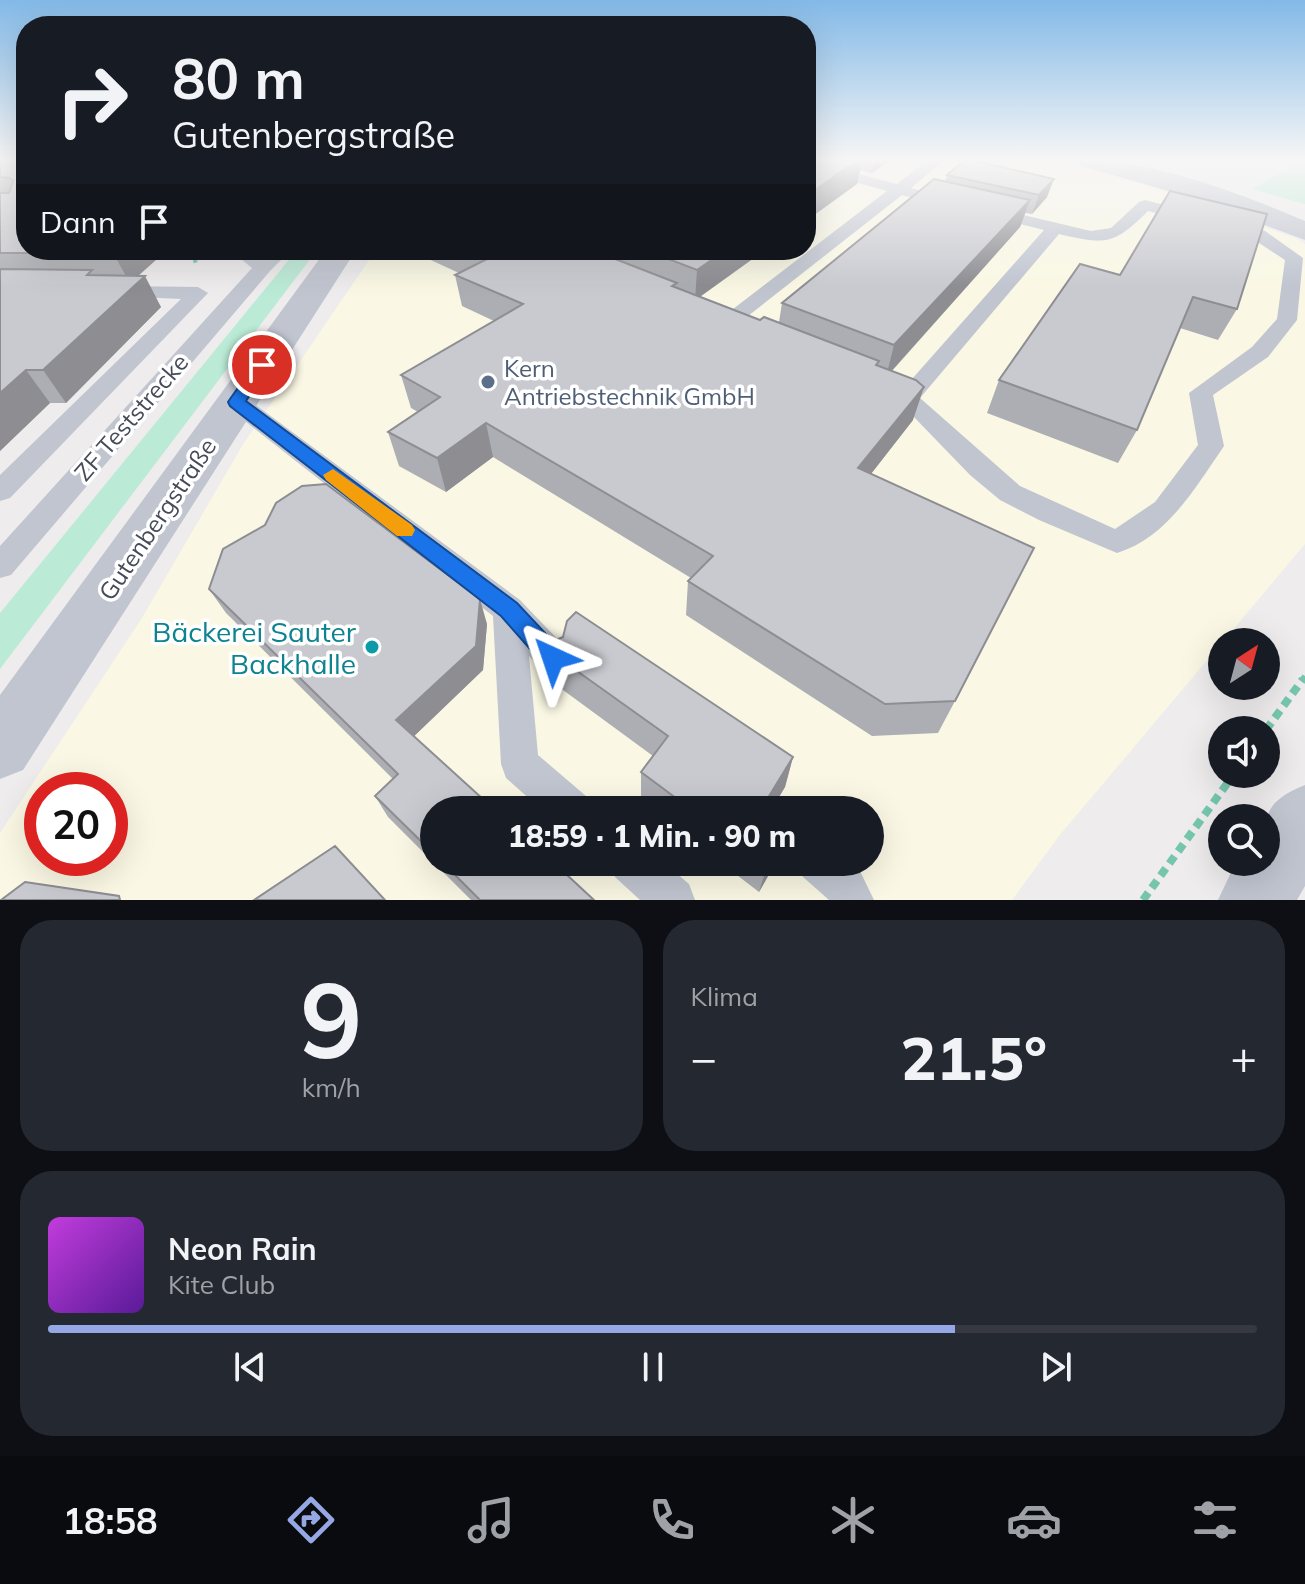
<!DOCTYPE html>
<html lang="de">
<meta charset="utf-8">
<style>
:root{--surface:#171b24;--page:#242831;--text:#f1f3f6;--muted:#9ea1a6;--line:#363941;--accent:#95a8e5}
body{margin:0;font-family:Mulish,sans-serif;background:var(--page);color:var(--text);height:100vh;display:flex;flex-direction:column;font-size:30px;white-space:nowrap}
*{box-sizing:border-box;margin:0}
p{font-size:26px;color:var(--muted)}
.icon{flex:none;width:44px;height:44px;fill:none;stroke:currentColor;stroke-width:2;stroke-linecap:round;stroke-linejoin:round}
.map{position:relative;height:900px;overflow:hidden}
.details{display:flex;flex-direction:column;gap:20px;padding:20px;background:#0d0f14;flex:1}
.details>*{flex:none}
.hud{position:absolute;left:16px;top:16px;width:800px;height:244px;border-radius:32px;box-shadow:0 8px 32px #0002;background:#171b24;color:var(--text);overflow:hidden}
.needle{width:52px;rotate:36deg}
.controls{position:absolute;left:1208px;top:628px;display:grid;gap:16px}
.controls a{display:grid;place-items:center;width:72px;height:72px;border-radius:50%;background:var(--surface);box-shadow:0 8px 32px #0002;font-size:40px}
.speed{position:absolute;left:24px;top:772px;display:flex;gap:16px;font-size:40px;font-weight:700;text-align:center}
.speed>*{display:grid;place-content:center;width:104px;height:104px;border-radius:50%;background:var(--surface);box-shadow:0 8px 32px #0002;line-height:1}
.speed .limit{border:12px solid #d22;background:#fff;color:#111}
.pin{position:absolute;display:grid;place-items:center;width:68px;height:68px;color:#fff;margin:-34px;border:4px solid #fff;border-radius:50%;box-shadow:0 2px 8px #0007}
.me{position:absolute;width:88px;margin:-44px;rotate:318deg;stroke-linejoin:round;filter:drop-shadow(0 0 6px #0008)}
.turn{display:flex;align-items:center;gap:28px;height:168px;padding:0 24px;font-size:36px}
.turn .icon{width:104px;height:104px;stroke-width:2.5}
.turn b{display:block;font-size:56px;line-height:68px}
.then{display:flex;align-items:center;height:76px;padding:0 24px;background:#0003;gap:16px;font-size:30px}
.big{font-size:60px;font-weight:800;line-height:1.1}
.details .widget{flex:1;display:flex;flex-direction:column;justify-content:center;gap:12px;min-width:0;padding:0 28px;border-radius:32px;background:var(--page)}
.details .dial{align-items:center;gap:0}
.dial b{font-size:104px;line-height:1}
.song{display:flex;align-items:center;gap:24px}
.cover{width:96px;height:96px;border-radius:12px;background:linear-gradient(135deg,hsl(290 70% 55%),hsl(270 70% 35%))}
.played{height:8px;border-radius:4px;background:linear-gradient(90deg,var(--accent) 75%,var(--line) 75%)}
.keys{display:flex;justify-content:space-around;direction:ltr}
.heat{display:flex;justify-content:space-between;align-items:center;font-size:44px;direction:ltr}
.details .tiles{flex:1;display:grid;gap:20px;grid-template-columns:1fr 1fr}
.widget:last-child{grid-column:span 2}
.trip{position:absolute;left:420px;top:796px;width:464px;height:80px;border-radius:40px;background:var(--surface);box-shadow:0 8px 32px #0002;font-weight:800;line-height:80px;text-align:center}
.menu{display:flex;height:128px;justify-content:space-around;align-items:center;background:#090b0e;color:var(--muted)}
.menu .icon{width:56px;height:56px}
.menu .on{color:var(--accent)}
.menu b{font-size:36px;color:var(--text)}
.map>svg:first-child{display:block}
.commercial{fill:#faf8e4;fill-rule:evenodd}
.green{fill:#bbebd7}
.lines{fill:none;stroke-linecap:round;stroke-linejoin:round}
.path-far2{stroke:#76c6ae;stroke-width:4;stroke-dasharray:5 3;stroke-linecap:butt}
.path-far1{stroke:#76c6ae;stroke-width:6;stroke-dasharray:7 5;stroke-linecap:butt}
.path{stroke:#76c6ae;stroke-width:8;stroke-dasharray:9 6;stroke-linecap:butt}
.service{fill:#c0c5d0;fill-rule:evenodd}
.minor{fill:#c0c5d0;fill-rule:evenodd}
.tertiary{fill:#c0c5d0;fill-rule:evenodd}
.wall{fill:#adaeb3}
.shaded-wall{fill:#8d8d92}
.building{fill:#c9cad0;stroke:#8d8d92;stroke-width:2}
.route{fill:#1a73e8;stroke:#114b97;stroke-width:2}
.slow{fill:#f59e0b}
.service-dot{fill:#5c6f8a;stroke:#fff;stroke-width:3}
.culture-dot{fill:#0f9aa8;stroke:#fff;stroke-width:3}
.labels{text-anchor:middle;dominant-baseline:central;stroke-width:7;stroke-linejoin:round;paint-order:stroke}
.service-label{font-size:24px;fill:#4e5e75;stroke:#fff;text-anchor:start}
.street-label{font-size:24px;fill:#454b58;stroke:#fff}
.near-culture-label{font-size:28px;fill:#0d838f;stroke:#fff;text-anchor:end}
</style>
<div class="map">
<svg width="1305" height="900" viewBox="0 0 1305 900">
<rect width="100%" height="100%" fill="#eeecec"/>
<path class="commercial" d="M806,160H1055L1151,186L1295,238L1305,244V544L1059,836L1012,900H0V833L142,618L242,446L376,250H806ZM42,790H110V858H42ZM434,810H870V862H434Z"/>
<path class="green" d="M1289,160H1305V204L1253,189L1296,163Z
M297,250H317L0,669V613Z"/>
<g class="lines">
<path class="path-far2" d="M193,250L196,265"/>
<path class="path-far1" d="M1302,681L1305,676"/>
<path class="path" d="M1266,730L1303,679
M1143,900L1234,774"/>
<path class="service" d="M806,160L897,184L928,160H944L911,188L953,200L955,203L947,208L902,195L734,327H720L717,323L720,319L887,191L806,168Z
M1145,200L1265,231L1303,258L1297,320L1268,357L1213,395L1224,446L1220,452C1193,491 1166,538 1117,553L1039,520L1000,500L970,475L912,415L877,390L881,385L889,383L904,388L1044,230L983,215L981,212L983,209L989,207L1091,231L1111,228L1139,202ZM1148,211L1253,239L1285,260L1277,319L1252,347L1189,393L1198,445L1155,502L1115,529L1020,486L920,398L1059,234C1106,245 1114,245 1148,211Z
M230,250H251L262,258L271,250H291L270,271L11,575L0,578V546L252,268Z
M121,286L198,287L208,293L10,498L0,501V475L181,299L114,296L111,292Z
M236,395L245,397L520,600L565,647L570,658L565,669L553,673L541,669L529,656L538,755L586,796L592,810H542L506,778L501,764L493,616L227,407L224,402L227,397Z
M609,862H663L689,884L695,900H640L615,877Z
M797,862H852L858,867L874,900H829L803,877Z"/>
<path class="minor" d="M1076,160C1154,160 1234,191 1305,221V240L1189,197L1079,165Z
M326,250H356L23,770L0,779V695Z"/>
<path class="tertiary" d="M1305,785V886L1297,900H1218L1236,862H1266C1266,818 1259,804 1305,785Z"/>
</g>
<path class="wall" d="M0,160H26V250H167L138,276L161,307L66,403H50L0,451Z
M806,160H890L872,173L860,170L857,184Z
M965,160L1047,197L1032,214L1025,213L1020,227L892,371L913,420L871,474L955,701L938,733L872,736L686,615L688,581L691,578L493,457L446,492L399,466L388,432L418,412L411,408L401,375L494,321L462,306L455,275L459,273L409,250H592L601,253V250H765L700,297L760,320L779,322L782,303L945,182L947,175Z
M1080,264L1237,309L1218,340L1180,328L1137,430L1118,463L987,413L999,380Z
M265,525L487,624L483,670L414,736L434,810V862H553L594,900H471L388,817L375,796L393,779L226,613L209,589Z
M542,646L793,757L785,787L771,810H653L641,801V772L653,756L548,679Z
M720,862H776L759,892Z"/>
<path class="shaded-wall" d="M858,160H862L857,184L806,221V196Z
M875,160H890L872,173Z
M1054,179L1047,197L1032,214L1039,195Z
M1030,200L1020,227L886,377L894,345Z
M117,250H167L130,283L113,253Z
M726,250H765L695,300L697,270Z
M145,276L161,307L66,403L43,370Z
M26,370L50,403L0,451V393Z
M924,387L913,420L849,502L858,468Z
M486,423L493,457L446,492L437,458Z
M480,599L487,624L483,670L407,743L396,720Z
M793,757L785,787L771,810H762L763,806Z
M769,862H776L759,892L767,866Z"/>
<path class="building" d="M0,160H26V250H117L113,253H0V193H9L13,181L10,178L0,177Z
M806,160H858L806,196Z
M965,160H971L1054,179L1039,195L947,175Z
M934,179L1030,200L894,345L782,303Z
M1170,191L1267,214L1237,309L1193,297L1137,430L999,380L1080,264L1120,275Z
M467,250H592L677,283L672,286L760,320L764,317L879,361L876,365L916,380L924,387L858,468L1034,548L955,701L885,704L688,581L713,556L486,423L437,458L388,432L440,397L401,375L523,304L455,275L487,259Z
M645,250H726L697,270Z
M0,269L92,270L87,275L145,276L43,370H26L0,393Z
M326,484L480,599L476,646L396,720L495,810H434V854L375,796L398,774L209,589L223,549L265,525L276,503L302,486Z
M576,612L793,757L763,806L769,810H692L641,772L668,736L542,646L563,637L567,621Z
M335,846L385,900H254Z
M442,862H553L594,900H480Z
M25,882L119,896L120,900H1Z"/>
<linearGradient id="sky" x2="0" y2="1"><stop stop-color="#83b9e7"/><stop offset="0.56" stop-color="#f7f6f6"/><stop offset="1" stop-color="#f7f6f6" stop-opacity="0"/></linearGradient>
<rect width="1305" height="286" fill="url(#sky)"/>
<path class="route" d="M262,360L270,365L246,401L517,603L561,650L565,658L561,665L553,668L544,665L501,616L230,406L228,402L230,399L257,361Z"/>
<path class="slow" d="M333,469L412,525L415,530L412,536H397L326,480L323,475Z"/>
<circle class="service-dot" cx="488" cy="382" r="8"/>
<circle class="culture-dot" cx="372" cy="647" r="8"/>
<g class="labels">
<g class="service-label">
<text x="504" y="368">Kern<tspan x="504" dy="28">Antriebstechnik GmbH</tspan></text>
</g>
<g class="street-label">
<text transform="translate(131 417) rotate(-49)">ZF Teststrecke</text>
<text transform="translate(157 519) rotate(-56)">Gutenbergstraße</text>
</g>
<g class="near-culture-label">
<text x="356" y="631">Bäckerei Sauter<tspan x="356" dy="32">Backhalle</tspan></text>
</g>
</g>
</svg>
<div class="controls">
<a><svg class="needle" viewBox="-14 -14 28 28"><path d="M0-13l5 13h-10z" fill="#e53935"/><path d="M0 13l5-13h-10z" fill="#9ea1a6"/></svg></a>
<a><svg class="icon" aria-label="sound" viewBox="0 0 24 24"><path d="M4 9h4l5-4v14l-5-4H4zM17 9q2 3 0 6"/></svg></a>
<a><svg class="icon" aria-label="search" viewBox="0 0 24 24"><circle cx="10" cy="10" r="6"/><path d="M15 15l6 6"/></svg></a>
</div>
<div class="speed"><div class="limit">20</div></div>
<div class="pin" style="left:262px;top:365px;background:#d93025"><svg class="icon" aria-label="arrive" viewBox="0 0 24 24"><path d="M6 21V4h12l-3 4 3 4H6"/></svg></div>
<svg class="me" style="left:553px;top:658px" viewBox="-20 -20 40 40"><path d="M0-17L14 15 0 8-14 15z" fill="#1a73e8" stroke="#fff" stroke-width="4"/></svg>
<div class="trip">18:59 · 1 Min. · 90 m</div>
<div class="hud">
<div class="turn"><svg class="icon" aria-label="right" viewBox="0 0 24 24"><path d="M7 20v-9h11M14 6l5 5-5 5"/></svg><div><b>80 m</b>Gutenbergstraße</div></div>
<div class="then">Dann<svg class="icon" aria-label="arrive" viewBox="0 0 24 24"><path d="M6 21V4h12l-3 4 3 4H6"/></svg></div>
</div>
</div>
<section class="details">
<div class="tiles">
<div class="widget dial"><b>9</b><p>km/h</p></div>
<div class="widget"><p>Klima</p>
<div class="heat"><a>−</a><b class="big">21.5°</b><a>+</a></div>
</div>
<div class="widget">
<div class="song"><i class="cover"></i><div><b>Neon Rain</b><p>Kite Club</p></div></div>
<div class="played"></div>
<div class="keys"><svg class="icon" aria-label="previous" viewBox="0 0 24 24"><path d="M18 5L8 12l10 7zM5 5v14"/></svg><svg class="icon" aria-label="pause" viewBox="0 0 24 24"><path d="M8 5v14M16 5v14"/></svg><svg class="icon" aria-label="next" viewBox="0 0 24 24"><path d="M6 5l10 7-10 7zM19 5v14"/></svg></div>
</div>
</div>
</section>
<nav class="menu">
<b>18:58</b>
<svg class="icon on" aria-label="directions" viewBox="0 0 24 24"><path d="M12 3l9 9-9 9-9-9zM9 14v-3h6M13 9l2 2-2 2"/></svg>
<svg class="icon" aria-label="music" viewBox="0 0 24 24"><path d="M9 18V5l10-2v13"/><circle cx="6" cy="18" r="3"/><circle cx="16" cy="16" r="3"/></svg>
<svg class="icon" aria-label="phone" viewBox="0 0 24 24"><path d="M5 4h4l2 5-3 2q2 4 5 5l2-3 5 2v4C11 20 4 13 5 4z"/></svg>
<svg class="icon" aria-label="climate" viewBox="0 0 24 24"><path d="M12 3v18M4 7l16 10M4 17L20 7"/></svg>
<svg class="icon" aria-label="car" viewBox="0 0 24 24"><path d="M5 17H2v-5l4-1 3-4h7l3 4 3 1v5h-3M9 17h6M6 11h13"/><circle cx="7" cy="17" r="2"/><circle cx="17" cy="17" r="2"/></svg>
<svg class="icon" aria-label="filters" viewBox="0 0 24 24"><path d="M4 7h16M4 17h16"/><circle cx="9" cy="7" r="2"/><circle cx="15" cy="17" r="2"/></svg>
</nav>
